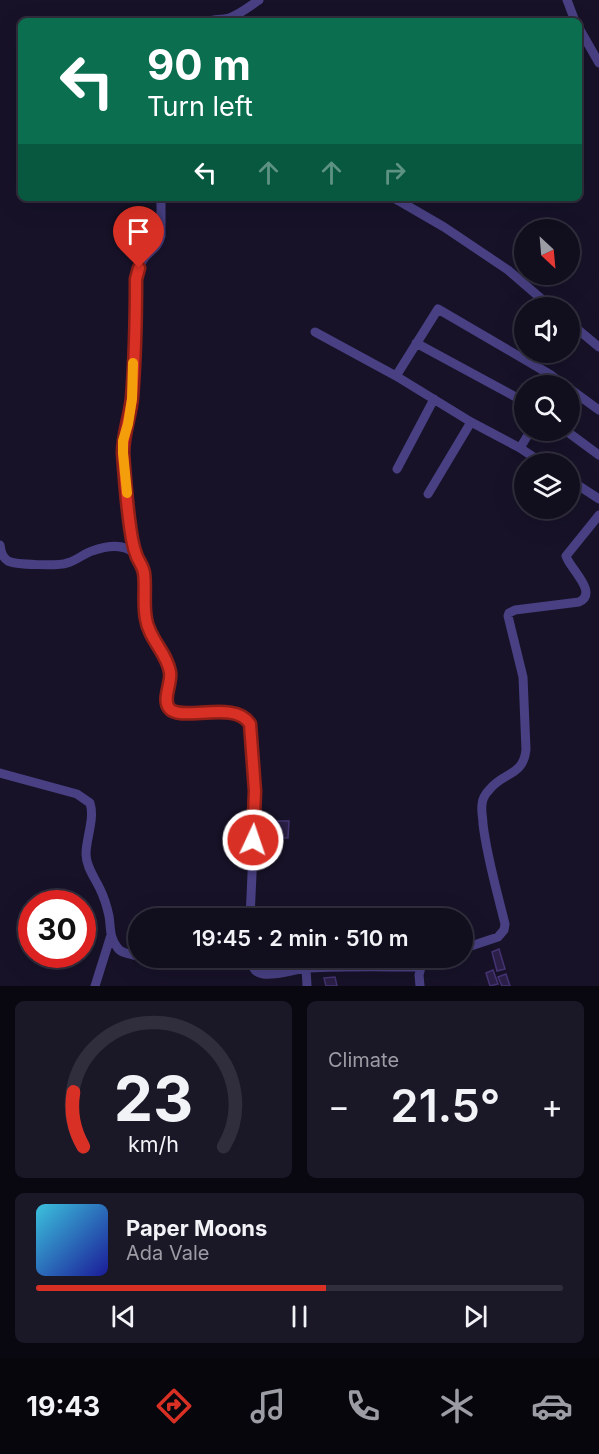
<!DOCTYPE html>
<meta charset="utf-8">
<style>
:root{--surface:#110e1e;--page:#1a1727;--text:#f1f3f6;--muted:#9c9ca4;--line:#302e3c;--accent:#d93025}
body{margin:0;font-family:Inter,sans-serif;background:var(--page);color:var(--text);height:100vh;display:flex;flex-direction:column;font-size:22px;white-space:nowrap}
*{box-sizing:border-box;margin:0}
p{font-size:20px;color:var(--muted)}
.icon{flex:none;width:33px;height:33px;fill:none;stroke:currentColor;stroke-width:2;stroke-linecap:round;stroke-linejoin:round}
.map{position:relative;height:986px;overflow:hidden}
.side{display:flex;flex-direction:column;gap:15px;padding:15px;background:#090810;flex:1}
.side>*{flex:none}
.hud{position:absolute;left:18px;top:18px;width:564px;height:183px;border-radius:9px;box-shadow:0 6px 24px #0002,0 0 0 2px var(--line);background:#0b6e4f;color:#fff;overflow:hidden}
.needle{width:39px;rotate:154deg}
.controls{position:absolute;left:514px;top:219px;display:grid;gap:12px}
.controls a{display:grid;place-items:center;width:66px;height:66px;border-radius:50%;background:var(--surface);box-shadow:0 6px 24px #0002,0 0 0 2px var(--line);font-size:30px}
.speed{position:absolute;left:18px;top:890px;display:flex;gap:12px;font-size:30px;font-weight:700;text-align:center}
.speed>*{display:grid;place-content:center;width:78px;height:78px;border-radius:50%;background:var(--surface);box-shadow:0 6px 24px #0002,0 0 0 2px var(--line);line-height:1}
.speed .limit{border:9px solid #d22;background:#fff;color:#111}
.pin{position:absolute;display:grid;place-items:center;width:51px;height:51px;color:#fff;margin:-62px -26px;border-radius:50% 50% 50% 0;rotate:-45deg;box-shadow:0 0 6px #0007}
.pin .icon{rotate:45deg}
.me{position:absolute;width:66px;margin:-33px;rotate:3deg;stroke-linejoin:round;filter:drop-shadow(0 0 4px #0008)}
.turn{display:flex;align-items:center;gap:21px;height:126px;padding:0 30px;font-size:27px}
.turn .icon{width:78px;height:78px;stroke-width:2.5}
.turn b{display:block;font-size:42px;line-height:51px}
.lanes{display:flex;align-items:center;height:57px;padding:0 30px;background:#0003;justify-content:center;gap:30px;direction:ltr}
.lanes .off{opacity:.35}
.big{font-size:45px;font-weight:600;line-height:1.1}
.side .widget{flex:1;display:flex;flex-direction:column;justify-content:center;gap:9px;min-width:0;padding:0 21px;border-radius:9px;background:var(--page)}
.side .dial{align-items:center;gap:0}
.dial svg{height:156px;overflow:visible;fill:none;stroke:var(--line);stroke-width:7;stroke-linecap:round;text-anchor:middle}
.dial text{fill:var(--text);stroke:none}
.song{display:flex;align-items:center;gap:18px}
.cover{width:72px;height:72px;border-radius:9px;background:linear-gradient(135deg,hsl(190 70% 55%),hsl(240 70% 35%))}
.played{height:6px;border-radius:3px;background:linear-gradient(90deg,var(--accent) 55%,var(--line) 55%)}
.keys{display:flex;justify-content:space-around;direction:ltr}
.heat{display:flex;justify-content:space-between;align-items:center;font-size:33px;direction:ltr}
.side .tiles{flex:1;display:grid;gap:15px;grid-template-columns:1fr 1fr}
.widget:last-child{grid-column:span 2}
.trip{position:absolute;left:128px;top:908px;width:345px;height:60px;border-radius:30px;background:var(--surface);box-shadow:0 6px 24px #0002,0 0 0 2px var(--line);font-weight:600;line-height:60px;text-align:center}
.tabs{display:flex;height:96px;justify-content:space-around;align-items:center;background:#07060c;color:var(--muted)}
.tabs .icon{width:42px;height:42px}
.tabs .selected{color:var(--accent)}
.tabs b{font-size:27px;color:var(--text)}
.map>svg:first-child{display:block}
.building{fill:#2b1f47;stroke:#443372;stroke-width:1.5}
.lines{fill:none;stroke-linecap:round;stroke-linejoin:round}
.street{stroke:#484083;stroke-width:9}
.route-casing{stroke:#8d1f18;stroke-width:15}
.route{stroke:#d93025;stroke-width:10}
.slow{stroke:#f59e0b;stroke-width:10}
</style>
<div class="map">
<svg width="599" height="986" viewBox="0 0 599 986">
<rect width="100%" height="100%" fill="#171228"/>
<path class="building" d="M256,821H289L288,838L256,837Z
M499,949L505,969L497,971L492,952Z
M493,970L498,984L490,986L486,973Z
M506,974L510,986H502L498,977Z
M335,977L337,986H326L324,978Z"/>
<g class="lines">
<path class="street" d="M567,0L575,21
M209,21C215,19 222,20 229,18C239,15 250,6 259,0
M579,28L599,63
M394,198L444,227L508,270L552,308
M570,323L599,347
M315,332L396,376L471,422L520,448L544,464
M416,343L525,402
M396,376L438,309L551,375L565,386
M543,386L551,375
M570,389L599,410
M565,430L599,455
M520,448L531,430
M397,469L434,399
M570,480L599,499
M428,494L471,422
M0,545C1,552 2,557 8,561C15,565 59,566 67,563C76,561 83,554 92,551C106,546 124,543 135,554C151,571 142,600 146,621C147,625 148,630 150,634C156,647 169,659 171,675C171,685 166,695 168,706C182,722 231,702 247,719C250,723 251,728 251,732L255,808L250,918
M136,554L132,539L123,453V441L128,424L132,399L136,279C138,273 139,266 143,260C149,251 158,249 161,236V198
M0,773L77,794L90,803C95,819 86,838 86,854C86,867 95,878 100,889C104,897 107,907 109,916C111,927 109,937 117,947C121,954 131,954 138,956
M462,949L498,937L504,930L505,924C497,891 487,858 483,824C483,818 481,811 482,805C482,799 486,793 490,789C504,772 523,776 526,750L523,677L508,616L509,613L515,610L579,602C599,593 570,569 566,556L599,515
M250,957C251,965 254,973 263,974C278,976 294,969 309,968C346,966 384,967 421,967
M306,968L307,986
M95,986L111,935
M420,986L419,975L421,967L438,957"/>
</g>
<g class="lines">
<defs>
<path id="route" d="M139,268L136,279C136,318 135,359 132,398C130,417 123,434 123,453C125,482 127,511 132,539C133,545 135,552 137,557C140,563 143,567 144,573C146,588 143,604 146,619C149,639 167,653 170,672C172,683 162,699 169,708C180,723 235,699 250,724L255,791L253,840"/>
</defs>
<use href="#route" class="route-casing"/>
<use href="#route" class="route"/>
<path class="slow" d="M127,493L123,453V441L128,424L132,399L133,363"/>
</g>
</svg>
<div class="controls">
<a><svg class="needle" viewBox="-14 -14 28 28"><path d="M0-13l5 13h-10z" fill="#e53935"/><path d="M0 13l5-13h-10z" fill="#9c9ca4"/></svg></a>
<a><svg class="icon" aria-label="sound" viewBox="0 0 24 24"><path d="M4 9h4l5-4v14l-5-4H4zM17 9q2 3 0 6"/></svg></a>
<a><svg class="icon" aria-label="search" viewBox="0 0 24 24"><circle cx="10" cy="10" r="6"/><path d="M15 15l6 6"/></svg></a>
<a><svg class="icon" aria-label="layers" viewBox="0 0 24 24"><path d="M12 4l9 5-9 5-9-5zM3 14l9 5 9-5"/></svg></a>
</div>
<div class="speed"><div class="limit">30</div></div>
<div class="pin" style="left:139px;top:268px;background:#d93025"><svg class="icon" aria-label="arrive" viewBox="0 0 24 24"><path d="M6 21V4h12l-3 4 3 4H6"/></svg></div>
<svg class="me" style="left:253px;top:840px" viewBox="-20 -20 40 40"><circle r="17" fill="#d93025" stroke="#fff" stroke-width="3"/><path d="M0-11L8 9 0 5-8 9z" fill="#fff"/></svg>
<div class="trip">19:45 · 2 min · 510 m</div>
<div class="hud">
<div class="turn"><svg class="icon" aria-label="left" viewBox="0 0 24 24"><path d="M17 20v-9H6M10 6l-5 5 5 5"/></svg><div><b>90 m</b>Turn left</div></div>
<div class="lanes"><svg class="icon" aria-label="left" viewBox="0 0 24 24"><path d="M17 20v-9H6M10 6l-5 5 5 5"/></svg><svg class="icon off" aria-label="ahead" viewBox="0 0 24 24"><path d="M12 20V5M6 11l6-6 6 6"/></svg><svg class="icon off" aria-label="ahead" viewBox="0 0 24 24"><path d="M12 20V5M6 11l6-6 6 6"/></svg><svg class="icon off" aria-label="right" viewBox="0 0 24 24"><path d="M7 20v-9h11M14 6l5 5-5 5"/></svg></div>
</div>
</div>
<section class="side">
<div class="tiles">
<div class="widget dial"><svg viewBox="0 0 100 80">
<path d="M14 69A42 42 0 1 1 86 69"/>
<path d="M14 69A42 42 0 0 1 9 41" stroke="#d93025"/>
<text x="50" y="56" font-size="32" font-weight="700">23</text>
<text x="50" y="72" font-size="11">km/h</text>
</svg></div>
<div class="widget"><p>Climate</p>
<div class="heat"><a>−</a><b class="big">21.5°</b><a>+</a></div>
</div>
<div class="widget">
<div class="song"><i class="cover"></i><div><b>Paper Moons</b><p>Ada Vale</p></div></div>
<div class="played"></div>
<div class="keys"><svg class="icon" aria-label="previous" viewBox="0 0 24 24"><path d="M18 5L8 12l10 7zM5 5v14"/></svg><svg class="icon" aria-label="pause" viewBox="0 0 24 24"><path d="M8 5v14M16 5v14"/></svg><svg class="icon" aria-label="next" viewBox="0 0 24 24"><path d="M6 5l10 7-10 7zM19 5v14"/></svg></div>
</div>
</div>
</section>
<nav class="tabs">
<b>19:43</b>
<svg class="icon selected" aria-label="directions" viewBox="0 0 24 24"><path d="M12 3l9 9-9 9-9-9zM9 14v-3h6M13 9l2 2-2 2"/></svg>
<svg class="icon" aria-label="music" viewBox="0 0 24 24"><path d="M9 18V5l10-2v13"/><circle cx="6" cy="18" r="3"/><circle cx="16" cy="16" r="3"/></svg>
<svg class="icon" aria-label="phone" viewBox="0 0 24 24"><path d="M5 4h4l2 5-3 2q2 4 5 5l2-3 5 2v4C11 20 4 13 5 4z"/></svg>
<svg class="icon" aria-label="climate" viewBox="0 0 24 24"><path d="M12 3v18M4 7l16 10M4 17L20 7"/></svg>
<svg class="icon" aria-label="car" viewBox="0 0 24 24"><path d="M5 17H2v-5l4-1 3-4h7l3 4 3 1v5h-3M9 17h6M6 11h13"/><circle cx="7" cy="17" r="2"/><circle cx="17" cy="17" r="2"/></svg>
</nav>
